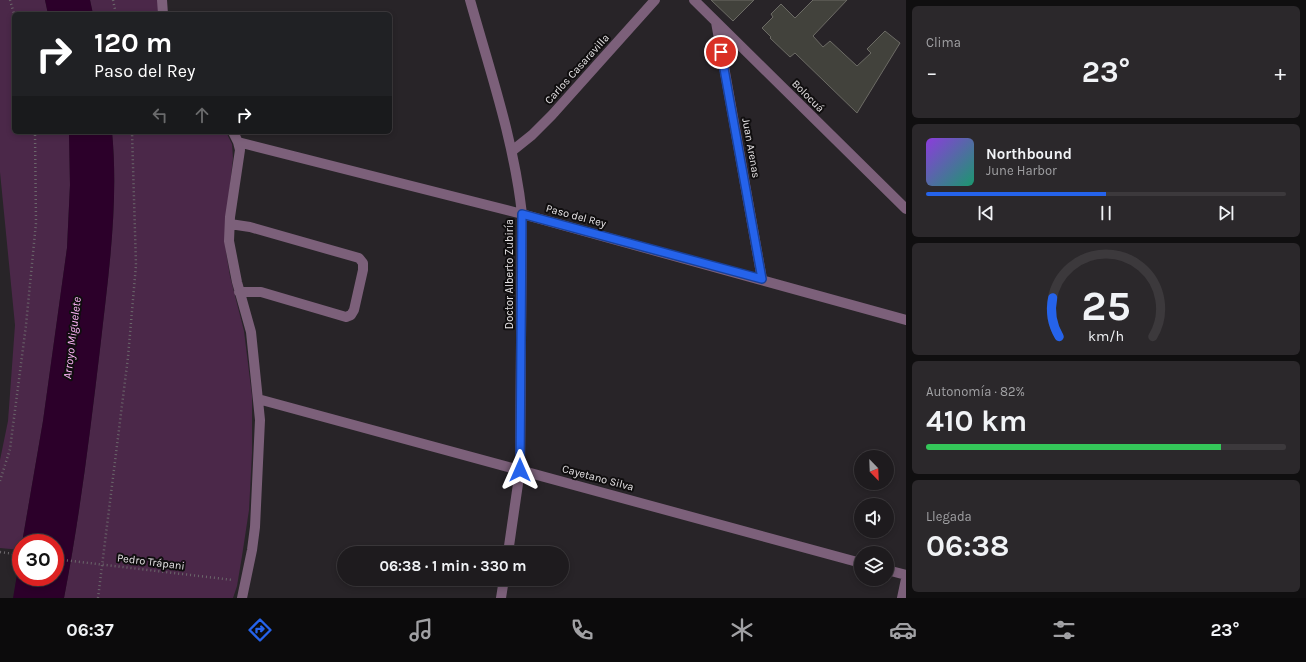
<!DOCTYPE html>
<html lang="es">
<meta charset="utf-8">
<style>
:root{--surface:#1e1b1e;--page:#2b282b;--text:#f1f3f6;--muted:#a1a1a4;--line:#3c393c;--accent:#2563eb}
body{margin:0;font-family:Karla,sans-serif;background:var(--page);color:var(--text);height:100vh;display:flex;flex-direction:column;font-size:15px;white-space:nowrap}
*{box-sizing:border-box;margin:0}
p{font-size:13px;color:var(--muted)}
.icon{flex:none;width:22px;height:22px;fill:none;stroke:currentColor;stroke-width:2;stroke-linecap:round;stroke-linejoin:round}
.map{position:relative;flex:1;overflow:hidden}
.details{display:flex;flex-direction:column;gap:6px;padding:6px;background:#100f10;width:400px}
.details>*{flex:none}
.top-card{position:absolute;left:12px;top:12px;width:380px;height:122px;border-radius:6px;box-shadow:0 2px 6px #0003,0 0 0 1px var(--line);background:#202124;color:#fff;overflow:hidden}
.needle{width:26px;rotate:157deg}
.fabs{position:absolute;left:854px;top:450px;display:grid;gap:8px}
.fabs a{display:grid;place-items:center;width:40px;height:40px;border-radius:50%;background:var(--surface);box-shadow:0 2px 6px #0003,0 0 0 1px var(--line);font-size:20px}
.speed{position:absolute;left:12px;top:534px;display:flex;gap:8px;font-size:20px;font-weight:700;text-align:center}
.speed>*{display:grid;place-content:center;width:52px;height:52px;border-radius:50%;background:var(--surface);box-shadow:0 2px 6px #0003,0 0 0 1px var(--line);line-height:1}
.speed .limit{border:6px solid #d22;background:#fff;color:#111}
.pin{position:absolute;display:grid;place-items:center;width:34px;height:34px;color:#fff;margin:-17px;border:2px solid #fff;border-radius:50%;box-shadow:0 1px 4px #0007}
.me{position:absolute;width:44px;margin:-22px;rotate:0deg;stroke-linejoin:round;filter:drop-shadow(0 0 3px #0008)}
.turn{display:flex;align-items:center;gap:14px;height:84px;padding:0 16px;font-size:18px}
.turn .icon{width:52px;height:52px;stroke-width:2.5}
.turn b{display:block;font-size:28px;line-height:34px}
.lanes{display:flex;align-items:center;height:38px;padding:0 16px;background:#0003;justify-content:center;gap:20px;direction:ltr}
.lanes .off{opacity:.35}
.big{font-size:30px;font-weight:700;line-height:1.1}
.details .widget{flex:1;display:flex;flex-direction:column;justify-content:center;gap:6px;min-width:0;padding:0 14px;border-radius:6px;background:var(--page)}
.details .dial{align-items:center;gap:0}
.dial svg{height:104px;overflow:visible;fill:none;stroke:var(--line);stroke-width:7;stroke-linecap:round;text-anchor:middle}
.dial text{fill:var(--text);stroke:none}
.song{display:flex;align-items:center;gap:12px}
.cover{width:48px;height:48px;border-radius:6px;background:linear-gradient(135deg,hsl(270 70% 55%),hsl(160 70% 35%))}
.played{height:4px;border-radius:2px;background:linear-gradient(90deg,var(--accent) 50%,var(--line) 50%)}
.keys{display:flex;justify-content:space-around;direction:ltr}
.heat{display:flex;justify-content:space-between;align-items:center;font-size:22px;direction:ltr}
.charge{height:6px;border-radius:3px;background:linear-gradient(90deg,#34c759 82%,var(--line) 0)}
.trip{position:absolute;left:337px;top:546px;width:232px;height:40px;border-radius:20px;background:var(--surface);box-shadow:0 2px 6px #0003,0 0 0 1px var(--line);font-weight:700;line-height:40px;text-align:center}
.tab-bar{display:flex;height:64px;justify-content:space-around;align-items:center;background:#0c0b0c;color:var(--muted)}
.tab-bar .icon{width:28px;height:28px}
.tab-bar .on{color:var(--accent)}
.tab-bar b{font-size:18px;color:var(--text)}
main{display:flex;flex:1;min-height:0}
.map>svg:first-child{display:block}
.green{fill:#4b2849}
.water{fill:#2c002a}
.building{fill:#42423c;stroke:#6c6b65}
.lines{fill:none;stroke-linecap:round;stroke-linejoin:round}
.path{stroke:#6b676b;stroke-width:2.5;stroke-dasharray:1 3;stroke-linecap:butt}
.minor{stroke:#7c607a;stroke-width:10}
.route-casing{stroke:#184099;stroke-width:10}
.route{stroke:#2563eb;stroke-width:7}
.labels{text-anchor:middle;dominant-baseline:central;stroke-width:4;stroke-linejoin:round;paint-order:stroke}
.street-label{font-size:11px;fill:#e6e3e5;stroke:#100e0f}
.water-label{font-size:12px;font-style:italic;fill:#fcb4f6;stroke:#100e0f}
</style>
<main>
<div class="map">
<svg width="906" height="598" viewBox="0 0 906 598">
<rect width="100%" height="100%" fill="#282428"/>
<path class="green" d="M0,0H45L48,14H14V132H69L70,185L67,248L43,421L22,543H21V550L0,548V460L8,421L15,325L0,172Z
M90,0H158L159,14H93Z
M112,132H226L232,144L233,158L225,230L226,252L230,276L244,331L252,396V453L249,510L242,556L237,586L233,598H64C80,515 90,433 100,349C108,278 119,204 112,132Z"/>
<path class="water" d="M45,0H90L93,14H48Z
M69,132H112C119,204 108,278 100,349C90,433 80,515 64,598H13L21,551V577H55V543H22L43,421L67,248L70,185Z"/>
<path class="building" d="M711,0H754L733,21Z
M813,0H847L813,36L823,47L830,41L857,66L871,53L867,49L885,31L900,43L857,113L795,53L790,57L770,38L771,37L762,28L773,17L771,14L781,4L795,18Z"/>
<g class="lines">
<path class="path" d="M10,0L14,14
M113,0L116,14
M0,481L10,449L26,325L36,223L35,132
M0,552L21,555
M55,559L233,580
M98,598L128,357L136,265L132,132"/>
<path class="minor" d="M162,0L163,14
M470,0C490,71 514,141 522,214L520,470L508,553
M694,0L906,209
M716,22L762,279
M233,132L238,142L240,150L230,217L229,241L237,282L251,332L260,420L255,527L252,550L242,598
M238,142L522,214L906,320
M512,151L532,135L552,115L655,0
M230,224L250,227L359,258L363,263V270L354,310L351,315L346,317L261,292H239
M258,399L861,563
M887,570L906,575
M501,598L504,579
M902,598L906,579"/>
</g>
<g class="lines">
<defs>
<path id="route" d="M520,470L522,214L762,279L721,52"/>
</defs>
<use href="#route" class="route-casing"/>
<use href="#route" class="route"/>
</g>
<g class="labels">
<g class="street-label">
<text transform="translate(577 69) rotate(-48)">Carlos Casaravilla</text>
<text transform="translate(808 96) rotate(45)">Bolocuá</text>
<text transform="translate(751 148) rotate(80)">Juan Arenas</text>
<text transform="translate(576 216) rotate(15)">Paso del Rey</text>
<text transform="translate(509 274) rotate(-90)">Doctor Alberto Zubiría</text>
<text transform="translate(598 478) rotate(15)">Cayetano Silva</text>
<text transform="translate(151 562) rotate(7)">Pedro Trápani</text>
</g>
<g class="water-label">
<text transform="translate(72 338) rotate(-83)">Arroyo Miguelete</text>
</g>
</g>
</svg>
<div class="fabs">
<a><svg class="needle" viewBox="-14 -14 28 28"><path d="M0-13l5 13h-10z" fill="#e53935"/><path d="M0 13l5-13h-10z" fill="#a1a1a4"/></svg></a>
<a><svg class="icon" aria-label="sound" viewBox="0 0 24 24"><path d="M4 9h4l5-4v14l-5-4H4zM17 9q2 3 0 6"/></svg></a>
<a><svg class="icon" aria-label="layers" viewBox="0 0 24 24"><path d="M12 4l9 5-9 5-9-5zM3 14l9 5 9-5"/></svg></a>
</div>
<div class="speed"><div class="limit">30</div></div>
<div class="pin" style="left:721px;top:52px;background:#d93025"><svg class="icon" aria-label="arrive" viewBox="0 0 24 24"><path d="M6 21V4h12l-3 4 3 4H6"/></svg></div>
<svg class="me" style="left:520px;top:470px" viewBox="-20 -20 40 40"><path d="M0-17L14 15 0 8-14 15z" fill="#2563eb" stroke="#fff" stroke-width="4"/></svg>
<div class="trip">06:38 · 1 min · 330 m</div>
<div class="top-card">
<div class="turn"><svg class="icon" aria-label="right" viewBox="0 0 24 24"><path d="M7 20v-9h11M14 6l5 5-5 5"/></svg><div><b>120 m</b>Paso del Rey</div></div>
<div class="lanes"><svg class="icon off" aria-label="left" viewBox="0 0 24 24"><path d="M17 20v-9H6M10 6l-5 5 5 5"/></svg><svg class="icon off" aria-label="ahead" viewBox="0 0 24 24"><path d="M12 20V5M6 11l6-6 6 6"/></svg><svg class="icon" aria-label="right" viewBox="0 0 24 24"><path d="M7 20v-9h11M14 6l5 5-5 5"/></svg></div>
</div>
</div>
<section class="details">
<div class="widget"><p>Clima</p>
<div class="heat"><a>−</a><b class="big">23°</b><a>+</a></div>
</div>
<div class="widget">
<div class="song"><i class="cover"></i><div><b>Northbound</b><p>June Harbor</p></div></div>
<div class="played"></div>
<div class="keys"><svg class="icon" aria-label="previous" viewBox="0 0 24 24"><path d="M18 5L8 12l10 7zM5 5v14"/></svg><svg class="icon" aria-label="pause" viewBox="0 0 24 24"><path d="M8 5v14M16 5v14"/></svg><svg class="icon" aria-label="next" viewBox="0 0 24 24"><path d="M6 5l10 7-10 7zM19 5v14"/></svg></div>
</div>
<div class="widget dial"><svg viewBox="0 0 100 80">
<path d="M14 69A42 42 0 1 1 86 69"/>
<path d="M14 69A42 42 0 0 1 9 39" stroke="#2563eb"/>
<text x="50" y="56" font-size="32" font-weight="700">25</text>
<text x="50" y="72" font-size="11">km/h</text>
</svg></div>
<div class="widget"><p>Autonomía · 82%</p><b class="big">410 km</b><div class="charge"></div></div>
<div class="widget"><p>Llegada</p><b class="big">06:38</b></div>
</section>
</main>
<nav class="tab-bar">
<b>06:37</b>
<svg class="icon on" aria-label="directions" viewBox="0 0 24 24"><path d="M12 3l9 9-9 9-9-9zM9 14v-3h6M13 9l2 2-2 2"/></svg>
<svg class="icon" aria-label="music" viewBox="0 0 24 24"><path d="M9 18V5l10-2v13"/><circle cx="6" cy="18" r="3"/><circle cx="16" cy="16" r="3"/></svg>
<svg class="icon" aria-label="phone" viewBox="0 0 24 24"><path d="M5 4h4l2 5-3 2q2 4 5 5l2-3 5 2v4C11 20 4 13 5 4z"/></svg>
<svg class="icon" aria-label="climate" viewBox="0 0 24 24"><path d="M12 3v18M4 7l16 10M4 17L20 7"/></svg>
<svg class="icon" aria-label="car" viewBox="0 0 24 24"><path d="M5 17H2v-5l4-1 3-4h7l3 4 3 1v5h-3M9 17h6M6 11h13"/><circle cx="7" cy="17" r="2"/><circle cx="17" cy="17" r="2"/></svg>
<svg class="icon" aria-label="filters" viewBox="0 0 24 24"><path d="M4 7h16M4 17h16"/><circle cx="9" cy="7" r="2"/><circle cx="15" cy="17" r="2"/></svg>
<b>23°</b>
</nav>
